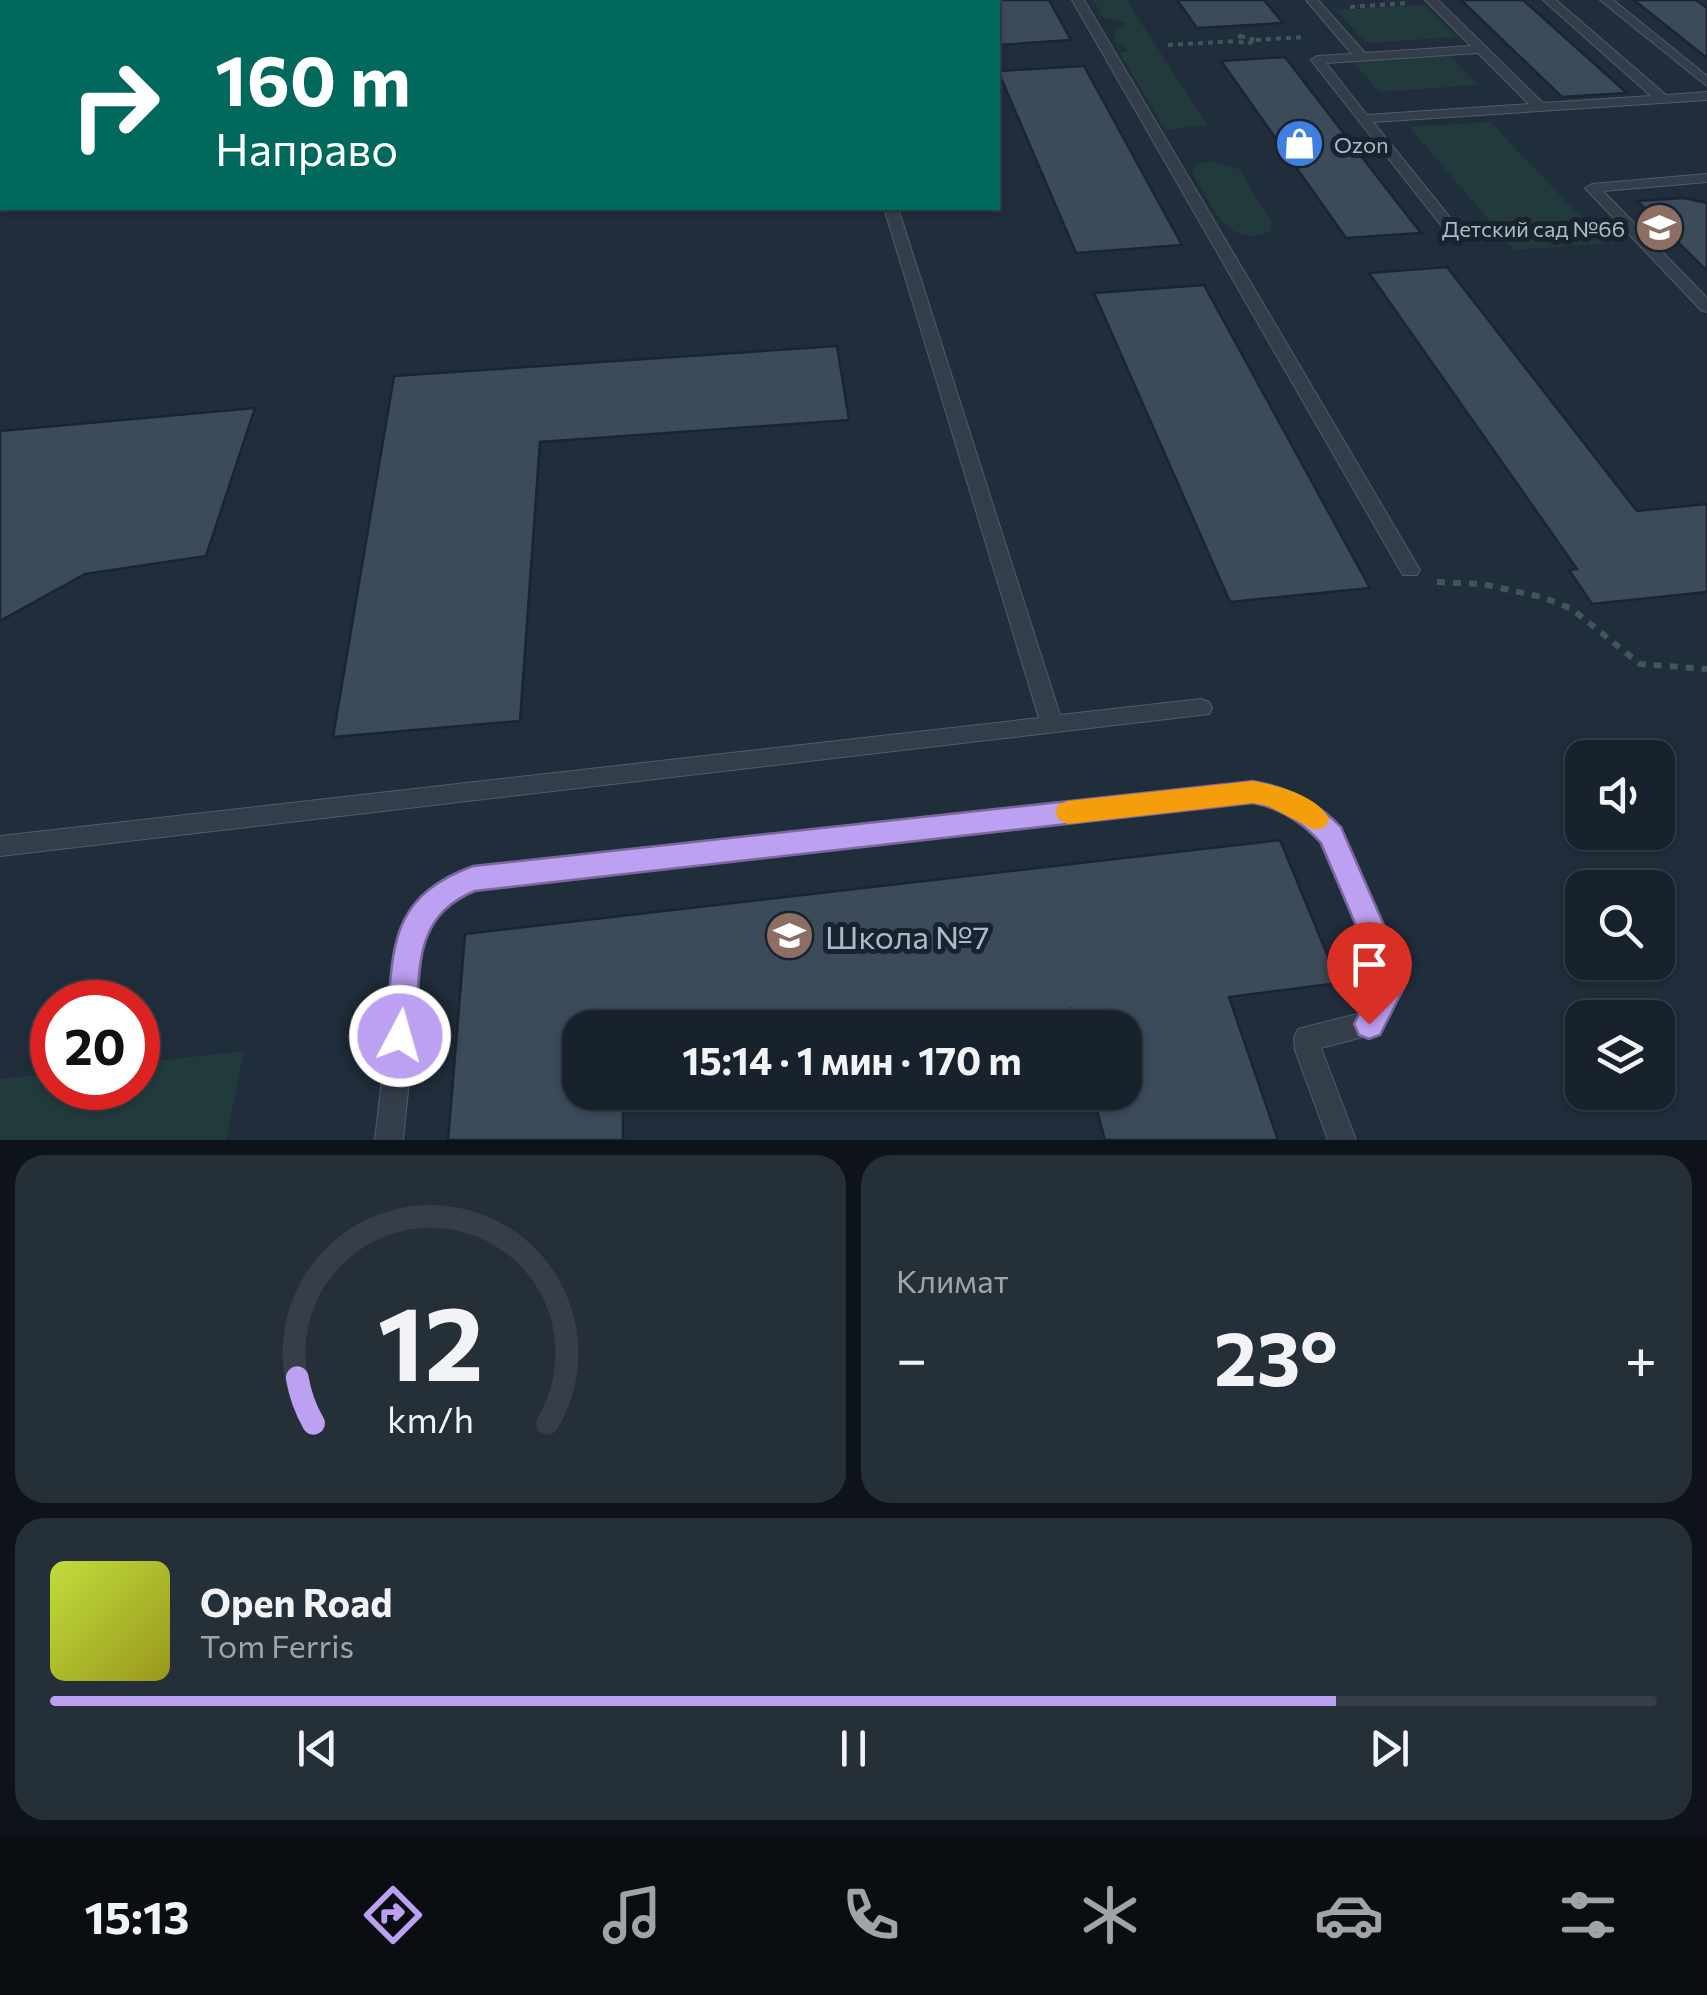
<!DOCTYPE html>
<html lang="ru">
<meta charset="utf-8">
<style>
:root{--surface:#18222c;--page:#252f38;--text:#f1f3f6;--muted:#9fa4a9;--line:#363f48;--accent:#bca0f2}
body{margin:0;font-family:Commissioner,sans-serif;background:var(--page);color:var(--text);height:100vh;display:flex;flex-direction:column;font-size:38px;white-space:nowrap}
*{box-sizing:border-box;margin:0}
p{font-size:32px;color:var(--muted)}
.icon{flex:none;width:55px;height:55px;fill:none;stroke:currentColor;stroke-width:2;stroke-linecap:round;stroke-linejoin:round}
.map{position:relative;height:1140px;overflow:hidden}
.side{display:flex;flex-direction:column;gap:15px;padding:15px;background:#0d1318;flex:1}
.side>*{flex:none}
.top-card{position:absolute;left:0px;top:0px;width:1000px;height:210px;box-shadow:0 2px 8px #0004,0 0 0 2px var(--line);background:#00695c;color:#fff;overflow:hidden}
.tools{position:absolute;left:1565px;top:740px;display:grid;gap:20px}
.tools a{display:grid;place-items:center;width:110px;height:110px;border-radius:20px;background:var(--surface);box-shadow:0 2px 8px #0004,0 0 0 2px var(--line);font-size:50px}
.speed{position:absolute;left:30px;top:980px;display:flex;gap:20px;font-size:50px;font-weight:700;text-align:center}
.speed>*{display:grid;place-content:center;width:130px;height:130px;border-radius:50%;background:var(--surface);box-shadow:0 2px 8px #0004,0 0 0 2px var(--line);line-height:1}
.speed .limit{border:15px solid #d22;background:#fff;color:#111}
.pin{position:absolute;display:grid;place-items:center;width:85px;height:85px;color:#fff;margin:-102px -42px;border-radius:50% 50% 50% 0;rotate:-45deg;box-shadow:0 0 10px #0007}
.pin .icon{rotate:45deg}
.me{position:absolute;width:110px;margin:-55px;rotate:6deg;stroke-linejoin:round;filter:drop-shadow(0 0 8px #0008)}
.turn{display:flex;align-items:center;gap:35px;height:210px;padding:0 50px;font-size:45px}
.turn .icon{width:130px;height:130px;stroke-width:2.5}
.turn b{display:block;font-size:70px;line-height:85px}
.big{font-size:75px;font-weight:700;line-height:1.1}
.side .card{flex:1;display:flex;flex-direction:column;justify-content:center;gap:15px;min-width:0;padding:0 35px;border-radius:30px;background:var(--page)}
.side .dial{align-items:center;gap:0}
.dial svg{height:260px;overflow:visible;fill:none;stroke:var(--line);stroke-width:7;stroke-linecap:round;text-anchor:middle}
.dial text{fill:var(--text);stroke:none}
.song{display:flex;align-items:center;gap:30px}
.cover{width:120px;height:120px;border-radius:15px;background:linear-gradient(135deg,hsl(70 70% 55%),hsl(60 70% 35%))}
.played{height:10px;border-radius:5px;background:linear-gradient(90deg,var(--accent) 80%,var(--line) 80%)}
.keys{display:flex;justify-content:space-around;direction:ltr}
.heat{display:flex;justify-content:space-between;align-items:center;font-size:55px;direction:ltr}
.side .tiles{flex:1;display:grid;gap:15px;grid-template-columns:1fr 1fr}
.card:last-child{grid-column:span 2}
.trip{position:absolute;left:562px;top:1010px;width:580px;height:100px;border-radius:30px;background:var(--surface);box-shadow:0 2px 8px #0004,0 0 0 2px var(--line);font-weight:700;line-height:100px;text-align:center}
.tabs{display:flex;height:160px;justify-content:space-around;align-items:center;background:#0a0e12;color:var(--muted)}
.tabs .icon{width:70px;height:70px}
.tabs .current{color:var(--accent)}
.tabs b{font-size:45px;color:var(--text)}
.map>svg:first-child{display:block}
.green{fill:#223a3b}
.building{fill:#3c4b5a;stroke:#1b2531;stroke-width:2.5}
.lines{fill:none;stroke-linecap:round;stroke-linejoin:round}
.service-casing{stroke:#515c68;stroke-width:2}
.path-far1{stroke:#405758;stroke-width:4;stroke-dasharray:5 5;stroke-linecap:butt}
.path{stroke:#405758;stroke-width:6;stroke-dasharray:8 8;stroke-linecap:butt}
.service{fill:#343e4a;fill-rule:evenodd}
.route{fill:#bca0f2;stroke:#7a689d;stroke-width:2.5}
.slow{fill:#f59e0b}
.labels{text-anchor:middle;dominant-baseline:central;stroke-width:10;stroke-linejoin:round;paint-order:stroke}
.far-poi-label{font-size:22px;fill:#aeb9c7;stroke:#19232f;text-anchor:start}
.near-poi-label{font-size:32px;fill:#aeb9c7;stroke:#19232f;text-anchor:start}
</style>
<div class="map">
<svg width="1707" height="1140" viewBox="0 0 1707 1140">
<rect width="100%" height="100%" fill="#202d3a"/>
<path class="green" d="M1092,0H1126L1208,125L1165,130L1120,53L1128,50L1114,41L1116,29L1127,23L1099,16L1100,10Z
M1425,5L1458,37L1366,43L1336,10Z
M1449,55L1478,85L1379,92L1353,61Z
M1490,122L1606,243L1515,250L1409,127Z
M1209,161L1239,169L1272,222L1270,231C1228,252 1210,202 1192,173L1196,165Z
M244,1051L226,1140H0V1079L52,1073V1088H138V1063Z"/>
<path class="building" d="M877,0H1049L1071,40L998,45V2Z
M1177,0H1264L1283,23L1197,28Z
M1461,0H1523L1627,93L1562,97Z
M1634,0H1696L1707,8V58Z
M1285,57L1382,183L1421,233L1346,238L1221,61Z
M1084,66L1182,245L1076,253L998,71Z
M1684,198L1707,203V271L1637,201Z
M1447,267L1637,511L1707,504V592L1592,604L1569,570L1577,569L1369,273Z
M1204,285L1370,588L1230,602L1094,293Z
M837,346L849,420L540,442L520,721L333,737L394,376Z
M255,408L206,556L85,574L0,621V431Z
M1280,840L1339,983L1229,997L1278,1140H1105L1092,1092H1125V1028H1076L1071,1009L924,1028H580V1092H623V1140H448L465,934Z"/>
<g class="lines">
<defs>
<path id="service" d="M1072,0H1084L1417,565L1420,570L1417,575H1403Z
M1306,0H1318L1365,53L1471,46L1425,0H1438L1543,103L1651,96L1543,0H1556L1666,95L1707,92V100L1373,122L1460,230L1452,235L1447,233L1311,60L1317,56L1352,54ZM1478,53L1529,104L1367,115L1326,63Z
M1600,0H1613L1707,76V86Z
M1707,174V182L1603,191L1707,298V312L1701,310L1585,188L1592,184Z
M884,208H898L1060,715L1201,699L1209,702L1212,708L1209,714L0,856V836L1039,718Z
M1253,782L1282,789L1333,819L1406,980L1378,1033L1321,1048L1356,1140H1328L1295,1050L1294,1038L1298,1029L1361,1013L1380,979L1316,833L1269,805L1253,802L475,890L446,907L424,933L403,1140H375L399,931L421,898L436,886L464,871Z"/>
</defs>
<use href="#service" class="service-casing"/>
<path class="path-far1" d="M1350,7L1407,3
M1240,36L1256,40L1247,44L1237,41Z
M1256,40L1306,37
M1168,45L1237,41"/>
<path class="path" d="M1437,582L1482,584L1542,597L1572,609L1640,664L1707,669"/>
<use href="#service" class="service"/>
</g>
<path class="route" d="M1253,781C1287,787 1317,802 1341,827L1408,980L1380,1035L1369,1039L1359,1035L1354,1024L1378,978L1321,843C1303,823 1280,808 1253,803L475,891C410,917 421,975 415,1036L411,1046L400,1050L389,1046L385,1036C395,953 383,899 473,866Z"/>
<path class="slow" d="M1253,781C1276,785 1318,796 1329,819L1325,827L1315,830L1268,806L1253,803L1068,824L1059,820L1055,812L1059,804L1068,801Z"/>
<defs>
<symbol id="shop-disc" viewBox="-11 -11 22 22"><circle r="9.5" fill="#3f7fe0" stroke="#19232f"/><path d="M-5-2.5h2.3a2.7 3.5 0 0 1 5.4 0H5L5.5 6h-11ZM-1.5-2.5h3a1.5 2.3 0 0 0-3 0Z" fill="#fff"/></symbol>
<symbol id="school-disc" viewBox="-11 -11 22 22"><circle r="9.5" fill="#8d6e63" stroke="#19232f"/><path d="M0-5L7-2L0 1L-7-2ZM-4 1L0 2.5L4 1V4Q0 6-4 4Z" fill="#fff"/></symbol>
</defs>
<g fill-rule="evenodd">
<use href="#shop-disc" x="1272" y="116" width="55" height="55"/>
<use href="#school-disc" x="1632" y="200" width="55" height="55"/>
<use href="#school-disc" x="762" y="908" width="55" height="55"/>
</g>
<g class="labels">
<g class="far-poi-label">
<text x="1334" y="144">Ozon</text>
<text x="1625" y="228" text-anchor="end">Детский сад №66</text>
</g>
<g class="near-poi-label">
<text x="825" y="936">Школа №7</text>
</g>
</g>
</svg>
<div class="tools">
<a><svg class="icon" aria-label="sound" viewBox="0 0 24 24"><path d="M4 9h4l5-4v14l-5-4H4zM17 9q2 3 0 6"/></svg></a>
<a><svg class="icon" aria-label="search" viewBox="0 0 24 24"><circle cx="10" cy="10" r="6"/><path d="M15 15l6 6"/></svg></a>
<a><svg class="icon" aria-label="layers" viewBox="0 0 24 24"><path d="M12 4l9 5-9 5-9-5zM3 14l9 5 9-5"/></svg></a>
</div>
<div class="speed"><div class="limit">20</div></div>
<div class="pin" style="left:1369px;top:1024px;background:#d93025"><svg class="icon" aria-label="arrive" viewBox="0 0 24 24"><path d="M6 21V4h12l-3 4 3 4H6"/></svg></div>
<svg class="me" style="left:400px;top:1036px" viewBox="-20 -20 40 40"><circle r="17" fill="#bca0f2" stroke="#fff" stroke-width="3"/><path d="M0-11L8 9 0 5-8 9z" fill="#fff"/></svg>
<div class="trip">15:14 · 1 мин · 170 m</div>
<div class="top-card">
<div class="turn"><svg class="icon" aria-label="right" viewBox="0 0 24 24"><path d="M7 20v-9h11M14 6l5 5-5 5"/></svg><div><b>160 m</b>Направо</div></div>
</div>
</div>
<section class="side">
<div class="tiles">
<div class="card dial"><svg viewBox="0 0 100 80">
<path d="M14 69A42 42 0 1 1 86 69"/>
<path d="M14 69A42 42 0 0 1 9 55" stroke="#bca0f2"/>
<text x="50" y="56" font-size="32" font-weight="700">12</text>
<text x="50" y="72" font-size="11">km/h</text>
</svg></div>
<div class="card"><p>Климат</p>
<div class="heat"><a>−</a><b class="big">23°</b><a>+</a></div>
</div>
<div class="card">
<div class="song"><i class="cover"></i><div><b>Open Road</b><p>Tom Ferris</p></div></div>
<div class="played"></div>
<div class="keys"><svg class="icon" aria-label="previous" viewBox="0 0 24 24"><path d="M18 5L8 12l10 7zM5 5v14"/></svg><svg class="icon" aria-label="pause" viewBox="0 0 24 24"><path d="M8 5v14M16 5v14"/></svg><svg class="icon" aria-label="next" viewBox="0 0 24 24"><path d="M6 5l10 7-10 7zM19 5v14"/></svg></div>
</div>
</div>
</section>
<nav class="tabs">
<b>15:13</b>
<svg class="icon current" aria-label="directions" viewBox="0 0 24 24"><path d="M12 3l9 9-9 9-9-9zM9 14v-3h6M13 9l2 2-2 2"/></svg>
<svg class="icon" aria-label="music" viewBox="0 0 24 24"><path d="M9 18V5l10-2v13"/><circle cx="6" cy="18" r="3"/><circle cx="16" cy="16" r="3"/></svg>
<svg class="icon" aria-label="phone" viewBox="0 0 24 24"><path d="M5 4h4l2 5-3 2q2 4 5 5l2-3 5 2v4C11 20 4 13 5 4z"/></svg>
<svg class="icon" aria-label="climate" viewBox="0 0 24 24"><path d="M12 3v18M4 7l16 10M4 17L20 7"/></svg>
<svg class="icon" aria-label="car" viewBox="0 0 24 24"><path d="M5 17H2v-5l4-1 3-4h7l3 4 3 1v5h-3M9 17h6M6 11h13"/><circle cx="7" cy="17" r="2"/><circle cx="17" cy="17" r="2"/></svg>
<svg class="icon" aria-label="filters" viewBox="0 0 24 24"><path d="M4 7h16M4 17h16"/><circle cx="9" cy="7" r="2"/><circle cx="15" cy="17" r="2"/></svg>
</nav>
